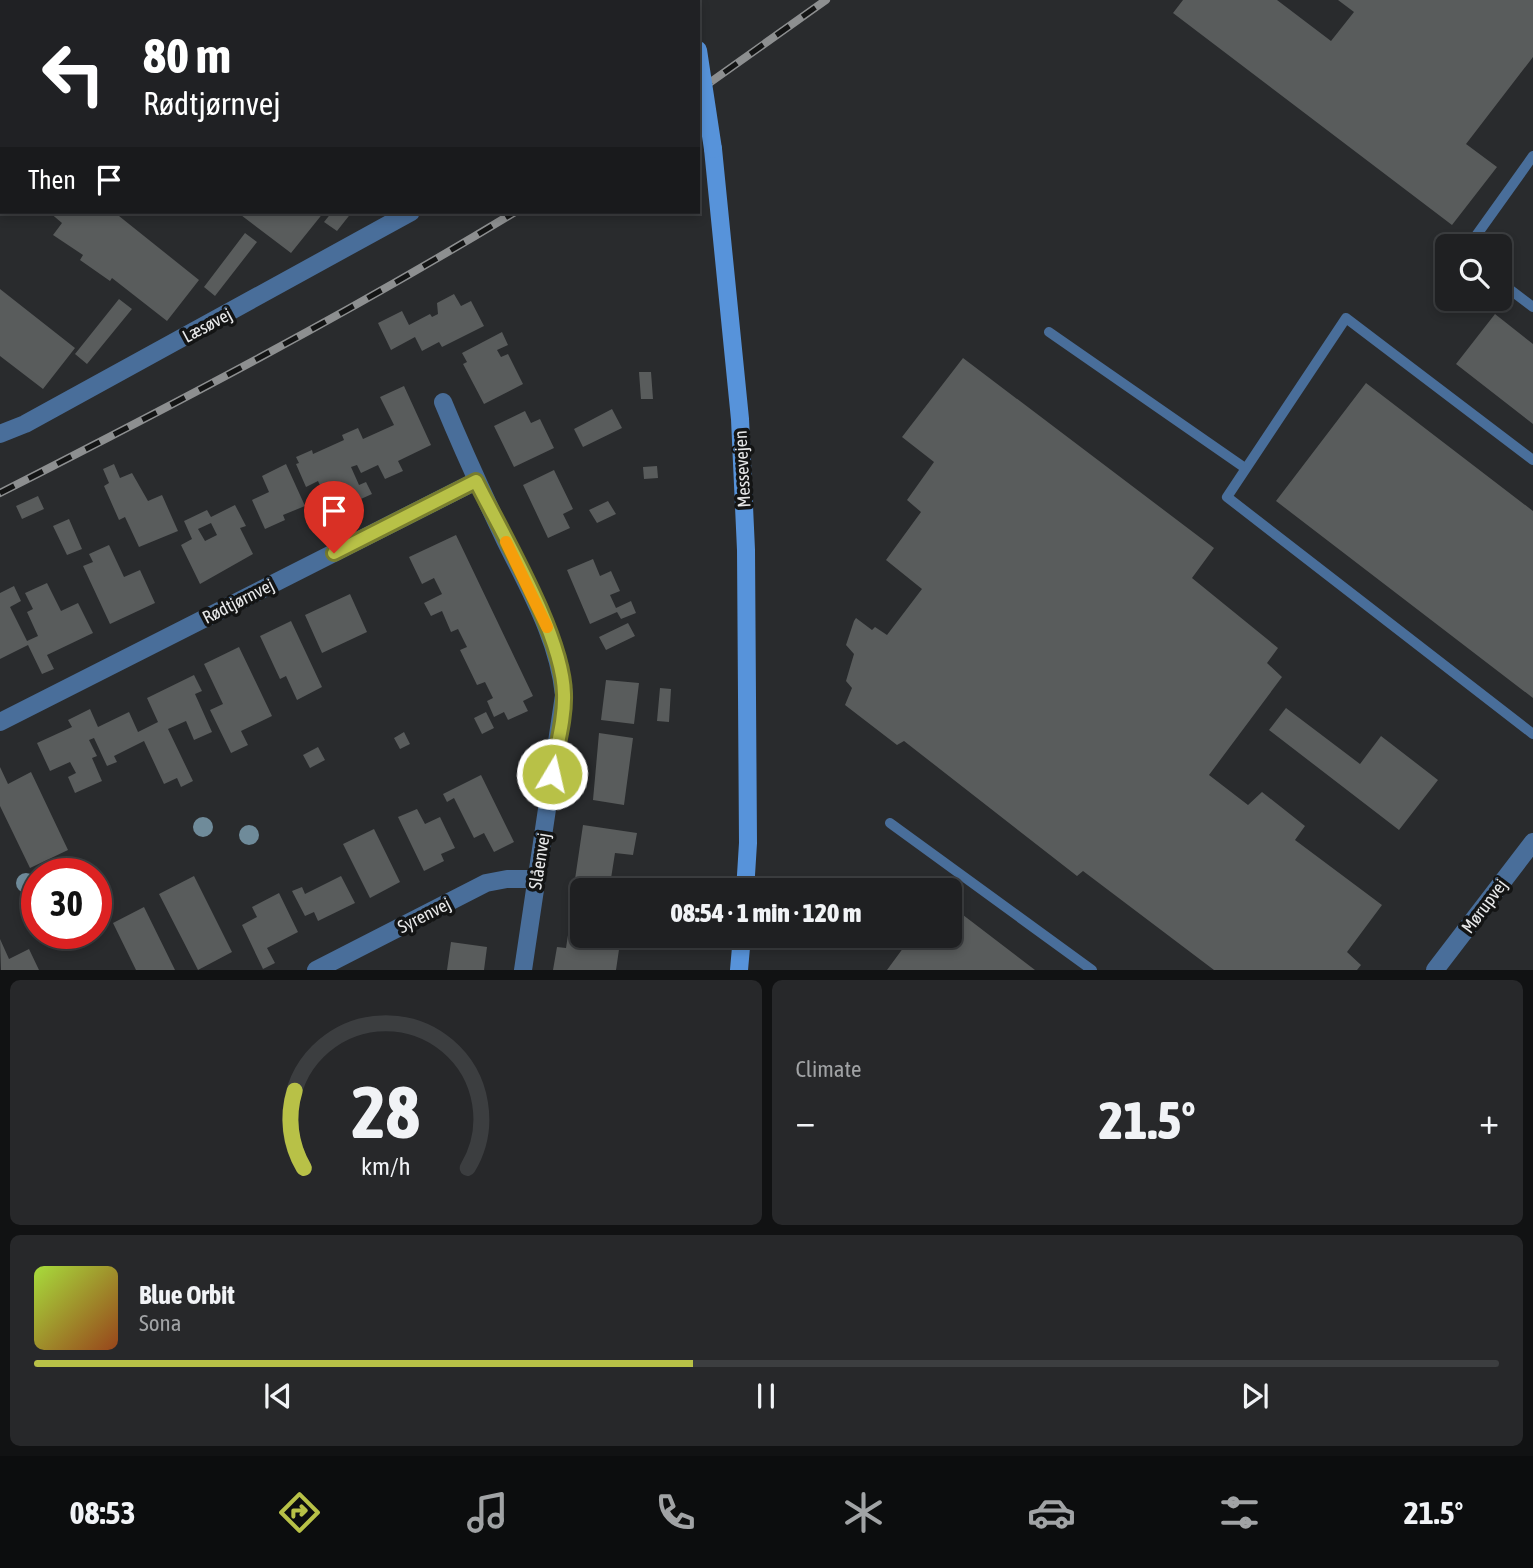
<!DOCTYPE html>
<meta charset="utf-8">
<style>
:root{--surface:#1f2022;--page:#27282a;--text:#f1f3f6;--muted:#a1a3a5;--line:#3c3e40;--accent:#b8c147}
body{margin:0;font-family:"Asap Condensed",sans-serif;background:var(--page);color:var(--text);height:100vh;display:flex;flex-direction:column;font-size:26px;white-space:nowrap}
*{box-sizing:border-box;margin:0}
p{font-size:23px;color:var(--muted)}
.icon{flex:none;width:38px;height:38px;fill:none;stroke:currentColor;stroke-width:2;stroke-linecap:round;stroke-linejoin:round}
.map{position:relative;height:970px;overflow:hidden}
.panel{display:flex;flex-direction:column;gap:10px;padding:10px;background:#111213;flex:1}
.panel>*{flex:none}
.banner{position:absolute;left:0px;top:0px;width:700px;height:214px;box-shadow:0 4px 10px #0003,0 0 0 2px var(--line);background:#202124;color:#fff;overflow:hidden}
.fabs{position:absolute;left:1435px;top:234px;display:grid;gap:14px}
.fabs a{display:grid;place-items:center;width:77px;height:77px;border-radius:10px;background:var(--surface);box-shadow:0 4px 10px #0003,0 0 0 2px var(--line);font-size:35px}
.speed{position:absolute;left:21px;top:858px;display:flex;gap:14px;font-size:35px;font-weight:700;text-align:center}
.speed>*{display:grid;place-content:center;width:91px;height:91px;border-radius:50%;background:var(--surface);box-shadow:0 4px 10px #0003,0 0 0 2px var(--line);line-height:1}
.speed .limit{border:10px solid #d22;background:#fff;color:#111}
.pin{position:absolute;display:grid;place-items:center;width:60px;height:60px;color:#fff;margin:-72px -30px;border-radius:50% 50% 50% 0;rotate:-45deg;box-shadow:0 0 7px #0007}
.pin .icon{rotate:45deg}
.me{position:absolute;width:77px;margin:-38px;rotate:9deg;stroke-linejoin:round;filter:drop-shadow(0 0 5px #0008)}
.turn{display:flex;align-items:center;gap:24px;height:147px;padding:0 28px;font-size:32px}
.turn .icon{width:91px;height:91px;stroke-width:2.5}
.turn b{display:block;font-size:49px;line-height:60px}
.then{display:flex;align-items:center;height:66px;padding:0 28px;background:#0003;gap:14px;font-size:26px}
.big{font-size:52px;font-weight:800;line-height:1.1}
.panel .card{flex:1;display:flex;flex-direction:column;justify-content:center;gap:10px;min-width:0;padding:0 24px;border-radius:10px;background:var(--page)}
.panel .dial{align-items:center;gap:0}
.dial svg{height:182px;overflow:visible;fill:none;stroke:var(--line);stroke-width:7;stroke-linecap:round;text-anchor:middle}
.dial text{fill:var(--text);stroke:none}
.song{display:flex;align-items:center;gap:21px}
.cover{width:84px;height:84px;border-radius:10px;background:linear-gradient(135deg,hsl(80 70% 55%),hsl(20 70% 35%))}
.played{height:7px;border-radius:4px;background:linear-gradient(90deg,var(--accent) 45%,var(--line) 45%)}
.keys{display:flex;justify-content:space-around;direction:ltr}
.heat{display:flex;justify-content:space-between;align-items:center;font-size:38px;direction:ltr}
.panel .tiles{flex:1;display:grid;gap:10px;grid-template-columns:1fr 1fr}
.card:last-child{grid-column:span 2}
.trip{position:absolute;left:570px;top:878px;width:392px;height:70px;border-radius:10px;background:var(--surface);box-shadow:0 4px 10px #0003,0 0 0 2px var(--line);font-weight:800;line-height:70px;text-align:center}
.tabs{display:flex;height:112px;justify-content:space-around;align-items:center;background:#0c0d0e;color:var(--muted)}
.tabs .icon{width:49px;height:49px}
.tabs .selected{color:var(--accent)}
.tabs b{font-size:32px;color:var(--text)}
.map>svg:first-child{display:block}
.green{fill:#004b66}
.building{fill:#595c5c;fill-rule:evenodd}
.lines{fill:none;stroke-linecap:round;stroke-linejoin:round}
.service{stroke:#496e9a;stroke-width:10}
.minor{stroke:#496e9a;stroke-width:18}
.secondary{stroke:#5793da;stroke-width:18}
.rail-casing{stroke:#8d8f90;stroke-width:8}
.rail{stroke:#131414;stroke-width:5;stroke-dasharray:16;stroke-linecap:butt}
.secondary-bridge{stroke:#5793da;stroke-width:18}
.tree{fill:#6f8b9a}
.route-casing{stroke:#787d2e;stroke-width:18}
.route{stroke:#b8c147;stroke-width:12}
.slow{stroke:#f59e0b;stroke-width:12}
.labels{text-anchor:middle;dominant-baseline:central;stroke-width:7;stroke-linejoin:round;paint-order:stroke}
.street-label{font-size:18px;fill:#e8e9ea;stroke:#131414}
</style>
<div class="map">
<svg width="1533" height="970" viewBox="0 0 1533 970">
<rect width="100%" height="100%" fill="#292b2d"/>
<path class="green" d="M151,0H285L146,2Z"/>
<path class="building" d="M1183,0H1277L1331,41L1354,12L1338,0H1533V57L1466,144L1497,167L1452,225L1173,13Z
M49,212H114L199,280L167,321L112,278L110,281L80,260L83,255L53,235L62,223Z
M237,212H324L291,253Z
M332,212H352L337,231L324,222Z
M245,233L257,242L215,296L204,287Z
M0,289L75,348L43,389L0,356Z
M454,294L461,306L471,301L484,326L442,347L439,342L422,351L415,337L391,350L378,323L402,311L409,325L430,314L432,317L438,314L437,303Z
M119,299L132,309L87,364L75,354Z
M1495,314L1533,344V424L1456,364Z
M502,332L508,345L497,350L501,357L508,354L523,384L484,404L463,364L467,362L462,353Z
M963,358L1214,548L1192,578L1278,648L1267,663L1282,677L1209,775L1248,805L1262,792L1305,826L1295,840L1382,905L1347,952L1361,965L1357,970H1214L1083,871L1077,876L904,741L897,745L845,705L852,688L846,681L854,654L846,645L854,621L856,618L872,630L875,627L887,635L922,589L886,560L921,512L907,500L934,462L902,437Z
M639,372H651L653,399H641Z
M1366,383L1533,511V698L1276,501Z
M404,386L431,445L398,461L403,471L385,479L378,465L361,473L357,465L351,467L359,485L366,482L372,494L332,512L318,481L306,487L296,464L299,463L296,457L312,450L313,454L344,440L342,435L358,428L363,439L394,425L380,397Z
M612,409L622,428L583,447L574,429Z
M525,411L531,423L540,419L554,448L514,467L494,426Z
M114,464L120,478L132,473L148,501L162,495L178,531L139,547L125,517L119,520L104,486L109,483L103,469Z
M286,464L305,506L283,515L285,520L265,529L252,500L269,492L262,476Z
M657,466L658,478L644,479L643,467Z
M554,470L573,509L563,514L570,528L548,538L523,485Z
M38,496L44,509L22,519L16,506Z
M317,498L327,517L318,522L308,503Z
M608,501L616,514L597,523L589,510Z
M235,505L246,526L240,528L253,554L200,584L181,545L192,539L184,521L207,510L211,517ZM211,523L217,535L205,541L198,529Z
M69,519L82,549L67,555L53,526Z
M456,535L533,696L523,701L528,711L508,720L504,712L494,717L487,701L493,698L485,682L477,685L460,650L467,647L458,629L451,632L442,611L431,616L424,603L442,594L434,578L422,584L409,557Z
M109,545L124,577L140,570L155,603L110,624L83,566L93,562L89,554Z
M593,559L600,576L611,571L620,591L610,595L616,608L631,601L636,613L621,619L617,612L590,624L567,570Z
M47,583L61,611L78,603L93,633L47,655L54,669L42,674L28,645L0,659V593L14,586L21,601L10,607L27,641L38,636L27,612L33,609L25,593Z
M350,594L367,632L322,653L305,615Z
M291,621L322,687L297,700L286,676L280,679L260,636Z
M628,623L635,636L606,650L599,637Z
M239,647L272,716L241,731L248,745L231,753L210,710L223,704L204,664Z
M194,675L202,691L195,694L212,732L194,740L186,721L168,729L193,781L181,787L177,778L164,784L144,741L114,756L117,762L107,766L94,738L89,740L97,756L92,758L102,781L75,793L68,777L76,773L70,762L50,771L37,743L72,727L68,720L90,709L98,727L129,712L138,732L158,722L147,698Z
M606,680L639,683L634,724L601,720Z
M660,688L671,689L669,722L657,721Z
M1286,708L1360,764L1381,736L1438,780L1399,830L1269,730Z
M486,712L494,728L482,734L474,718Z
M404,732L410,744L400,749L394,738Z
M599,733L633,738L624,805L593,800Z
M318,747L325,760L310,768L303,755Z
M0,767L8,784L31,772L68,850L30,868L0,806Z
M481,775L514,842L494,852L484,833L474,838L454,798L447,802L443,794Z
M417,809L425,824L440,817L455,848L441,854L444,861L424,871L398,817Z
M583,825L637,833L633,855L615,853L609,891H583V902L575,901L577,886H574Z
M374,829L400,882L370,898L343,844Z
M194,876L232,952L198,970L159,894Z
M341,876L355,903L318,921L314,912L305,916L292,891L302,887L305,894Z
M279,893L298,932L267,948L275,963L263,969L242,925L257,917L252,907Z
M950,905L1035,970H887L912,936H950Z
M144,907L175,970H136L113,923Z
M570,922L583,924V936H621L616,970H553L557,947L566,948Z
M0,939L9,959L29,949L39,970H1Z
M451,942L487,947L484,970H447Z"/>
<g class="lines">
<path class="service" d="M1468,247L1533,156
M1500,282L1533,307
M1049,332L1245,468
M1533,460L1346,318L1227,497L1533,734
M890,823L1092,970"/>
<path class="minor" d="M88,2L92,0
M0,38H2
M443,402C462,448 483,494 505,540C530,591 558,638 564,695L523,970
M0,434L25,424L411,212
M0,722L476,481
M316,970L486,883L507,879H536
M1435,970L1533,842"/>
<path class="secondary" d="M690,0V2
M713,149L740,419L746,550L748,843L745,891
M739,970L742,936"/>
<defs>
<path id="rail" d="M698,91L826,0
M0,493C175,404 347,314 515,212"/>
</defs>
<use href="#rail" class="rail-casing"/>
<use href="#rail" class="rail"/>
<path class="secondary-bridge" d="M698,50L713,149"/>
</g>
<g class="tree">
<circle cx="203" cy="827" r="10"/>
<circle cx="249" cy="835" r="10"/>
<circle cx="26" cy="883" r="10"/>
</g>
<g class="lines">
<defs>
<path id="route" d="M334,553L476,481C503,535 563,636 564,694C565,720 556,748 552,774"/>
</defs>
<use href="#route" class="route-casing"/>
<use href="#route" class="route"/>
<path class="slow" d="M506,542L547,627"/>
</g>
<g class="labels">
<g class="street-label">
<text transform="translate(207 325) rotate(-28)">Læsøvej</text>
<text transform="translate(742 469) rotate(-93)">Messevejen</text>
<text transform="translate(238 601) rotate(-27)">Rødtjørnvej</text>
<text transform="translate(539 861) rotate(-81)">Slåenvej</text>
<text transform="translate(1484 906) rotate(-53)">Mørupvej</text>
<text transform="translate(424 915) rotate(-27)">Syrenvej</text>
</g>
</g>
</svg>
<div class="fabs">
<a><svg class="icon" aria-label="search" viewBox="0 0 24 24"><circle cx="10" cy="10" r="6"/><path d="M15 15l6 6"/></svg></a>
</div>
<div class="speed"><div class="limit">30</div></div>
<div class="pin" style="left:334px;top:553px;background:#d93025"><svg class="icon" aria-label="arrive" viewBox="0 0 24 24"><path d="M6 21V4h12l-3 4 3 4H6"/></svg></div>
<svg class="me" style="left:552px;top:774px" viewBox="-20 -20 40 40"><circle r="17" fill="#b8c147" stroke="#fff" stroke-width="3"/><path d="M0-11L8 9 0 5-8 9z" fill="#fff"/></svg>
<div class="trip">08:54 · 1 min · 120 m</div>
<div class="banner">
<div class="turn"><svg class="icon" aria-label="left" viewBox="0 0 24 24"><path d="M17 20v-9H6M10 6l-5 5 5 5"/></svg><div><b>80 m</b>Rødtjørnvej</div></div>
<div class="then">Then<svg class="icon" aria-label="arrive" viewBox="0 0 24 24"><path d="M6 21V4h12l-3 4 3 4H6"/></svg></div>
</div>
</div>
<section class="panel">
<div class="tiles">
<div class="card dial"><svg viewBox="0 0 100 80">
<path d="M14 69A42 42 0 1 1 86 69"/>
<path d="M14 69A42 42 0 0 1 10 35" stroke="#b8c147"/>
<text x="50" y="56" font-size="32" font-weight="700">28</text>
<text x="50" y="72" font-size="11">km/h</text>
</svg></div>
<div class="card"><p>Climate</p>
<div class="heat"><a>−</a><b class="big">21.5°</b><a>+</a></div>
</div>
<div class="card">
<div class="song"><i class="cover"></i><div><b>Blue Orbit</b><p>Sona</p></div></div>
<div class="played"></div>
<div class="keys"><svg class="icon" aria-label="previous" viewBox="0 0 24 24"><path d="M18 5L8 12l10 7zM5 5v14"/></svg><svg class="icon" aria-label="pause" viewBox="0 0 24 24"><path d="M8 5v14M16 5v14"/></svg><svg class="icon" aria-label="next" viewBox="0 0 24 24"><path d="M6 5l10 7-10 7zM19 5v14"/></svg></div>
</div>
</div>
</section>
<nav class="tabs">
<b>08:53</b>
<svg class="icon selected" aria-label="directions" viewBox="0 0 24 24"><path d="M12 3l9 9-9 9-9-9zM9 14v-3h6M13 9l2 2-2 2"/></svg>
<svg class="icon" aria-label="music" viewBox="0 0 24 24"><path d="M9 18V5l10-2v13"/><circle cx="6" cy="18" r="3"/><circle cx="16" cy="16" r="3"/></svg>
<svg class="icon" aria-label="phone" viewBox="0 0 24 24"><path d="M5 4h4l2 5-3 2q2 4 5 5l2-3 5 2v4C11 20 4 13 5 4z"/></svg>
<svg class="icon" aria-label="climate" viewBox="0 0 24 24"><path d="M12 3v18M4 7l16 10M4 17L20 7"/></svg>
<svg class="icon" aria-label="car" viewBox="0 0 24 24"><path d="M5 17H2v-5l4-1 3-4h7l3 4 3 1v5h-3M9 17h6M6 11h13"/><circle cx="7" cy="17" r="2"/><circle cx="17" cy="17" r="2"/></svg>
<svg class="icon" aria-label="filters" viewBox="0 0 24 24"><path d="M4 7h16M4 17h16"/><circle cx="9" cy="7" r="2"/><circle cx="15" cy="17" r="2"/></svg>
<b>21.5°</b>
</nav>
